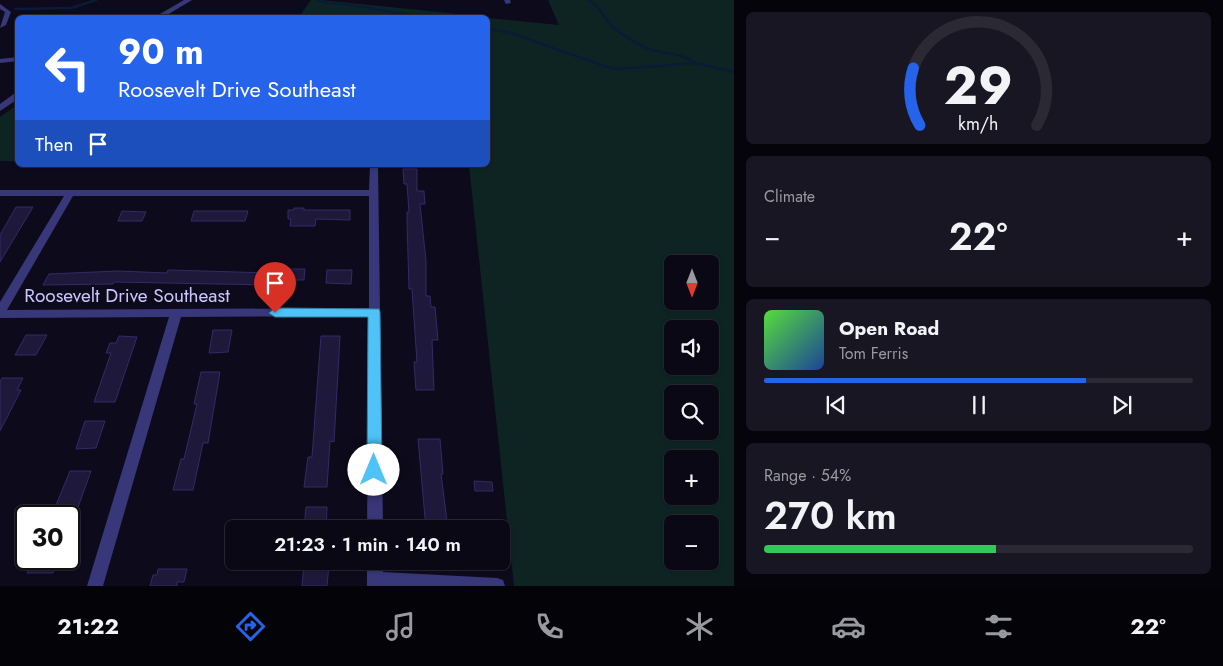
<!DOCTYPE html>
<meta charset="utf-8">
<style>
:root{--surface:#0a0814;--page:#181622;--text:#f1f3f6;--muted:#999aa0;--line:#2a2934;--accent:#2563eb}
body{margin:0;font-family:Jost,sans-serif;background:var(--page);color:var(--text);height:100vh;display:flex;flex-direction:column;font-size:19px;white-space:nowrap}
*{box-sizing:border-box;margin:0}
p{font-size:16px;color:var(--muted)}
.icon{flex:none;width:28px;height:28px;fill:none;stroke:currentColor;stroke-width:2;stroke-linecap:round;stroke-linejoin:round}
.map{position:relative;flex:1;overflow:hidden}
.side{display:flex;flex-direction:column;gap:12px;padding:12px;background:#06040b;width:489px}
.side>*{flex:none}
.hud{position:absolute;left:15px;top:15px;width:475px;height:152px;border-radius:8px;box-shadow:0 1px 4px #0004,0 0 0 1px var(--line);background:#2563eb;color:#fff;overflow:hidden}
.needle{width:32px;rotate:180deg}
.fabs{position:absolute;left:664px;top:255px;display:grid;gap:10px}
.fabs a{display:grid;place-items:center;width:55px;height:55px;border-radius:8px;background:var(--surface);box-shadow:0 1px 4px #0004,0 0 0 1px var(--line);font-size:25px}
.speed{position:absolute;left:15px;top:505px;display:flex;gap:10px;font-size:25px;font-weight:700;text-align:center}
.speed>*{display:grid;place-content:center;width:65px;height:65px;border-radius:50%;background:var(--surface);box-shadow:0 1px 4px #0004,0 0 0 1px var(--line);line-height:1}
.speed .limit{border:2px solid #111;border-radius:8px;background:#fff;color:#111}
.pin{position:absolute;display:grid;place-items:center;width:42px;height:42px;color:#fff;margin:-51px -21px;border-radius:50% 50% 50% 0;rotate:-45deg;box-shadow:0 0 5px #0007}
.pin .icon{rotate:45deg}
.me{position:absolute;width:55px;margin:-28px;rotate:0deg;stroke-linejoin:round;filter:drop-shadow(0 0 4px #0008)}
.turn{display:flex;align-items:center;gap:18px;height:105px;padding:0 20px;font-size:22px}
.turn .icon{width:65px;height:65px;stroke-width:2.5}
.turn b{display:block;font-size:35px;line-height:42px}
.then{display:flex;align-items:center;height:48px;padding:0 20px;background:#0003;gap:10px;font-size:19px}
.big{font-size:38px;font-weight:600;line-height:1.1}
.side .widget{flex:1;display:flex;flex-direction:column;justify-content:center;gap:8px;min-width:0;padding:0 18px;border-radius:8px;background:var(--page)}
.side .dial{align-items:center;gap:0}
.dial svg{height:130px;overflow:visible;fill:none;stroke:var(--line);stroke-width:7;stroke-linecap:round;text-anchor:middle}
.dial text{fill:var(--text);stroke:none}
.song{display:flex;align-items:center;gap:15px}
.cover{width:60px;height:60px;border-radius:8px;background:linear-gradient(135deg,hsl(110 70% 55%),hsl(220 70% 35%))}
.played{height:5px;border-radius:2px;background:linear-gradient(90deg,var(--accent) 75%,var(--line) 75%)}
.keys{display:flex;justify-content:space-around;direction:ltr}
.heat{display:flex;justify-content:space-between;align-items:center;font-size:28px;direction:ltr}
.charge{height:8px;border-radius:4px;background:linear-gradient(90deg,#34c759 54%,var(--line) 0)}
.trip{position:absolute;left:225px;top:520px;width:285px;height:50px;border-radius:8px;background:var(--surface);box-shadow:0 1px 4px #0004,0 0 0 1px var(--line);font-weight:600;line-height:50px;text-align:center}
.tab-bar{display:flex;height:80px;justify-content:space-around;align-items:center;background:#040308;color:var(--muted)}
.tab-bar .icon{width:35px;height:35px}
.tab-bar .active{color:var(--accent)}
.tab-bar b{font-size:22px;color:var(--text)}
main{display:flex;flex:1;min-height:0}
.map>svg:first-child{display:block}
.green{fill:#0e2423;fill-rule:evenodd}
.lines{fill:none;stroke-linecap:round;stroke-linejoin:round}
.stream{stroke:#091b36;stroke-width:2.5}
.building{fill:#1e183b;stroke:#342a67}
.minor{fill:#373779;fill-rule:evenodd}
.tertiary{fill:#373779;fill-rule:evenodd}
.route{fill:#4fc3f7;stroke:#337fa1}
.labels{text-anchor:middle;dominant-baseline:central;stroke-width:5;stroke-linejoin:round;paint-order:stroke}
.street-label{font-size:19px;fill:#cbc6fe;stroke:#0d0b1b}
</style>
<main>
<div class="map">
<svg width="735" height="586" viewBox="0 0 735 586">
<rect width="100%" height="100%" fill="#0d0b1b"/>
<path class="green" d="M311,0H321L487,17H299Z
M548,0H734V586H514L469,165H488V18L559,25ZM672,264H710V301H672ZM672,329H710V366H672ZM672,394H710V431H672ZM672,459H710V496H672ZM672,524H710V561H672Z
M17,105V161H0V117Z"/>
<g class="lines">
<path class="stream" d="M317,0L327,3C367,5 405,17 444,18
M588,0C602,7 601,15 611,25C620,34 633,41 644,47C660,55 680,51 695,63
M15,9L71,8L96,0
M488,29L511,33L607,67L619,69L695,63L735,72"/>
</g>
<path class="building" d="M403,169H417V191H424L425,204H420L426,261V296H430L431,307H435L438,340H432L434,390H416L414,362H417L412,289H409L407,221V212H409L407,184H404Z
M16,207H33L0,262V235Z
M294,208H304V210H350V220L316,219L315,226H290L291,219H288V210H294Z
M122,211L146,212L142,221H118Z
M194,211H248L245,221H191Z
M276,269H305L304,280H274Z
M168,270L271,273L269,285L114,282L113,284L43,285L49,274L118,271L167,273Z
M327,270H352L351,284L326,283Z
M213,330H232L228,352L209,353Z
M26,335H47L36,355H15Z
M119,336L137,337L115,402H94L111,353H106L110,343H116Z
M321,336H340L334,442L330,441L327,487H304L308,457H312Z
M201,372H220L208,443H203L193,490H173L181,459H184L197,404H194Z
M2,378H23L17,390H21L0,431V382Z
M85,421H105L96,448L76,449Z
M418,439H440L443,474H441L448,529H426Z
M70,471H91L77,510H54Z
M474,481L492,482L493,491H475Z
M306,507H327L326,529H304Z
M32,559H58L53,573H27Z
M304,564L329,565L327,586H302Z
M158,569H187L184,582H177V586H150L153,575H157Z"/>
<g class="lines">
<path class="minor" d="M504,0H510L511,3L506,4Z
M0,4L11,12L6,25L0,28L5,12L0,9Z
M18,57V61L0,63V59Z
M370,165H378L383,529H367L369,316L181,317L103,586H87L169,317L0,318V302L64,196H0V190H369ZM73,196H369V308L7,310Z
M367,561H383V572L497,578L503,580L505,586H367Z"/>
<path class="tertiary" d="M184,0H192L162,18H153Z
M15,93H18V99L0,111V104Z"/>
</g>
<path class="route" d="M275,308L379,309L380,312L382,470L380,475L374,477L369,475L367,470L368,317H275L269,313Z"/>
<g class="labels">
<g class="street-label">
<text x="127" y="295">Roosevelt Drive Southeast</text>
</g>
</g>
</svg>
<div class="fabs">
<a><svg class="needle" viewBox="-14 -14 28 28"><path d="M0-13l5 13h-10z" fill="#e53935"/><path d="M0 13l5-13h-10z" fill="#999aa0"/></svg></a>
<a><svg class="icon" aria-label="sound" viewBox="0 0 24 24"><path d="M4 9h4l5-4v14l-5-4H4zM17 9q2 3 0 6"/></svg></a>
<a><svg class="icon" aria-label="search" viewBox="0 0 24 24"><circle cx="10" cy="10" r="6"/><path d="M15 15l6 6"/></svg></a>
<a>+</a>
<a>−</a>
</div>
<div class="speed"><div class="limit">30</div></div>
<div class="pin" style="left:275px;top:313px;background:#d93025"><svg class="icon" aria-label="arrive" viewBox="0 0 24 24"><path d="M6 21V4h12l-3 4 3 4H6"/></svg></div>
<svg class="me" style="left:374px;top:470px" viewBox="-20 -20 40 40"><circle r="19" fill="#fff"/><path d="M0-13L10 11 0 6-10 11z" fill="#4fc3f7"/></svg>
<div class="trip">21:23 · 1 min · 140 m</div>
<div class="hud">
<div class="turn"><svg class="icon" aria-label="left" viewBox="0 0 24 24"><path d="M17 20v-9H6M10 6l-5 5 5 5"/></svg><div><b>90 m</b>Roosevelt Drive Southeast</div></div>
<div class="then">Then<svg class="icon" aria-label="arrive" viewBox="0 0 24 24"><path d="M6 21V4h12l-3 4 3 4H6"/></svg></div>
</div>
</div>
<section class="side">
<div class="widget dial"><svg viewBox="0 0 100 80">
<path d="M14 69A42 42 0 1 1 86 69"/>
<path d="M14 69A42 42 0 0 1 10 34" stroke="#2563eb"/>
<text x="50" y="56" font-size="32" font-weight="700">29</text>
<text x="50" y="72" font-size="11">km/h</text>
</svg></div>
<div class="widget"><p>Climate</p>
<div class="heat"><a>−</a><b class="big">22°</b><a>+</a></div>
</div>
<div class="widget">
<div class="song"><i class="cover"></i><div><b>Open Road</b><p>Tom Ferris</p></div></div>
<div class="played"></div>
<div class="keys"><svg class="icon" aria-label="previous" viewBox="0 0 24 24"><path d="M18 5L8 12l10 7zM5 5v14"/></svg><svg class="icon" aria-label="pause" viewBox="0 0 24 24"><path d="M8 5v14M16 5v14"/></svg><svg class="icon" aria-label="next" viewBox="0 0 24 24"><path d="M6 5l10 7-10 7zM19 5v14"/></svg></div>
</div>
<div class="widget"><p>Range · 54%</p><b class="big">270 km</b><div class="charge"></div></div>
</section>
</main>
<nav class="tab-bar">
<b>21:22</b>
<svg class="icon active" aria-label="directions" viewBox="0 0 24 24"><path d="M12 3l9 9-9 9-9-9zM9 14v-3h6M13 9l2 2-2 2"/></svg>
<svg class="icon" aria-label="music" viewBox="0 0 24 24"><path d="M9 18V5l10-2v13"/><circle cx="6" cy="18" r="3"/><circle cx="16" cy="16" r="3"/></svg>
<svg class="icon" aria-label="phone" viewBox="0 0 24 24"><path d="M5 4h4l2 5-3 2q2 4 5 5l2-3 5 2v4C11 20 4 13 5 4z"/></svg>
<svg class="icon" aria-label="climate" viewBox="0 0 24 24"><path d="M12 3v18M4 7l16 10M4 17L20 7"/></svg>
<svg class="icon" aria-label="car" viewBox="0 0 24 24"><path d="M5 17H2v-5l4-1 3-4h7l3 4 3 1v5h-3M9 17h6M6 11h13"/><circle cx="7" cy="17" r="2"/><circle cx="17" cy="17" r="2"/></svg>
<svg class="icon" aria-label="filters" viewBox="0 0 24 24"><path d="M4 7h16M4 17h16"/><circle cx="9" cy="7" r="2"/><circle cx="15" cy="17" r="2"/></svg>
<b>22°</b>
</nav>
